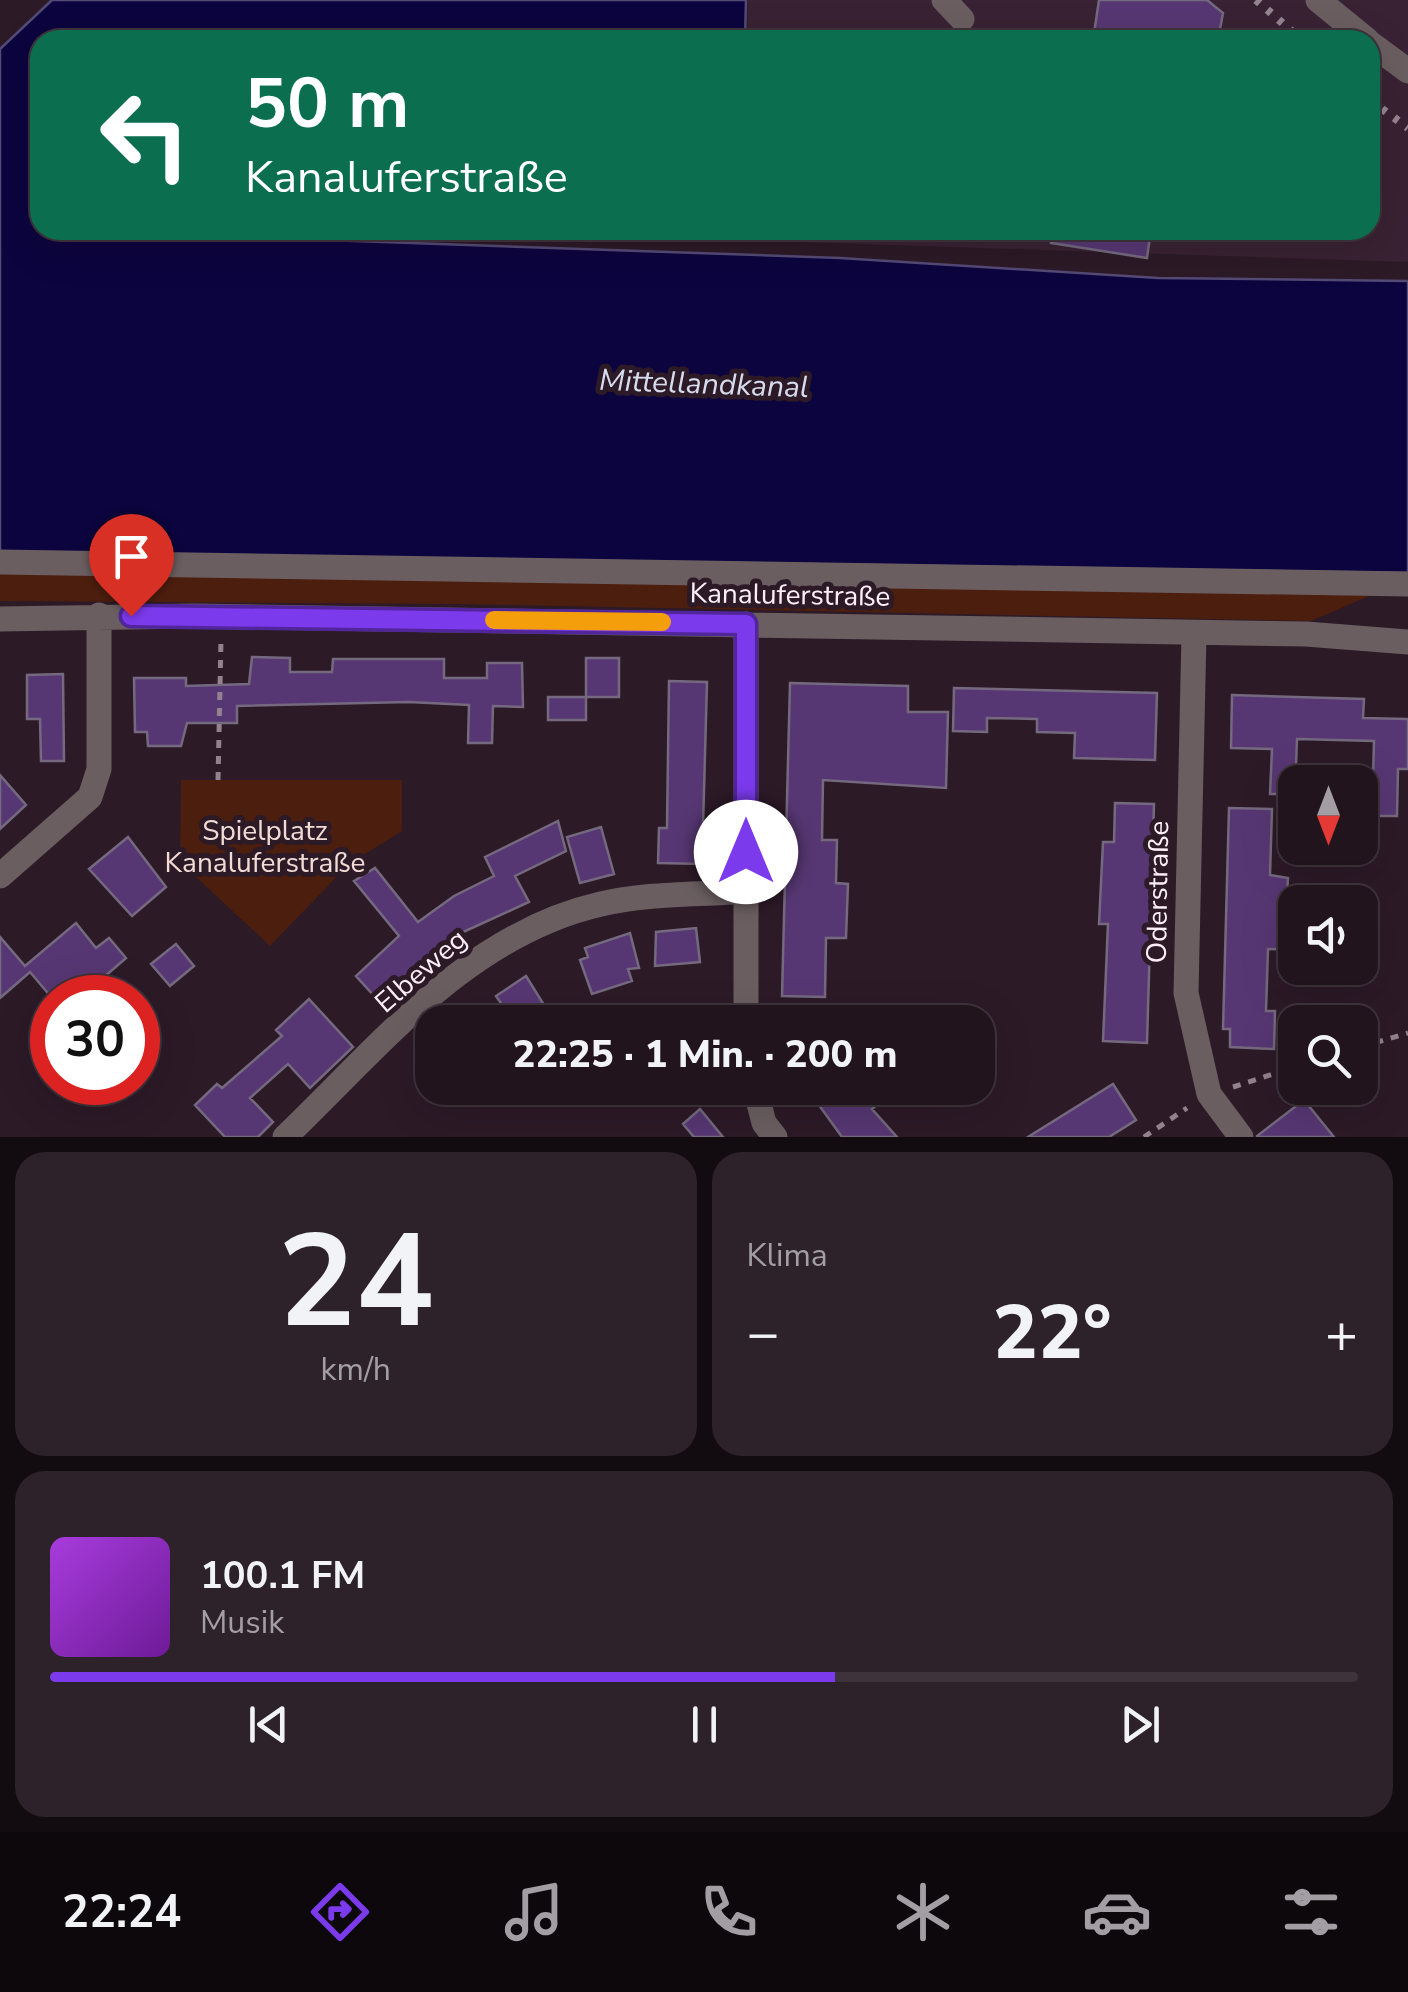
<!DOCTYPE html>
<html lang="de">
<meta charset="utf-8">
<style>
:root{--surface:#21141d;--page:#2d212a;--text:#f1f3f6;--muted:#a29ea4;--line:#3e333b;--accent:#7c3aed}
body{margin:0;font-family:"Nunito Sans",sans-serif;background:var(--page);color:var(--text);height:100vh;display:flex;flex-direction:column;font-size:38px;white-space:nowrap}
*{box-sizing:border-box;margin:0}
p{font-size:32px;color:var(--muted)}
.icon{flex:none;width:55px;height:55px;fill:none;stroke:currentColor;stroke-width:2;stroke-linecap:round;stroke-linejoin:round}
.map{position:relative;height:1137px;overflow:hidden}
.panel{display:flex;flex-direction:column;gap:15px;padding:15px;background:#120b10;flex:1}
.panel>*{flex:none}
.guide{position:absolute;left:30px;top:30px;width:1350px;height:210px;border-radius:30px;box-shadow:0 10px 40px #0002,0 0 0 2px var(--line);background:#0b6e4f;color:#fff;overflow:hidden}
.needle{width:65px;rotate:180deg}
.controls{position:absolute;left:1278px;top:765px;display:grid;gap:20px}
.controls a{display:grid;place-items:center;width:100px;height:100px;border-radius:20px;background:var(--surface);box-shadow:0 10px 40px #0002,0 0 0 2px var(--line);font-size:50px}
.speed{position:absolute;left:30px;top:975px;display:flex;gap:20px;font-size:50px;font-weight:700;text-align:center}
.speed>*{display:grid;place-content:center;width:130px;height:130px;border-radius:50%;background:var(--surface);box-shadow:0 10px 40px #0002,0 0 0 2px var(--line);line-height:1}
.speed .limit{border:15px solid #d22;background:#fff;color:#111}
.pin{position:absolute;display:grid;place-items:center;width:85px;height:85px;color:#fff;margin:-102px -42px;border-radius:50% 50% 50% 0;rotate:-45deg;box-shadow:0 0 10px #0007}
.pin .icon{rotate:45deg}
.me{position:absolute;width:110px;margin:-55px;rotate:0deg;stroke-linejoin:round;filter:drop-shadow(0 0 8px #0008)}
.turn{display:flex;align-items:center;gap:35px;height:210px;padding:0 50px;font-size:45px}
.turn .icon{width:130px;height:130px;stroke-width:2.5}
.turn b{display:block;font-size:70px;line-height:85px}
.big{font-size:75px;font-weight:800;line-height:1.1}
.panel .tile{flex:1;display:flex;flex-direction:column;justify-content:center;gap:15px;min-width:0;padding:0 35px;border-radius:30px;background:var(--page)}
.panel .dial{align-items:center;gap:0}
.dial b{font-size:130px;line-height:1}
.song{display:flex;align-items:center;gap:30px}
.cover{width:120px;height:120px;border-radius:15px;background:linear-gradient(135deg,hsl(280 70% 55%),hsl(280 70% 35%))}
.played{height:10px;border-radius:5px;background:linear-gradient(90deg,var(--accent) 60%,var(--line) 60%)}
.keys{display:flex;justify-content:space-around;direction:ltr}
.heat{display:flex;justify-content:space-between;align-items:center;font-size:55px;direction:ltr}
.panel .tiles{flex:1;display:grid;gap:15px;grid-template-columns:1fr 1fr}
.tile:last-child{grid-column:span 2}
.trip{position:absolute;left:415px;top:1005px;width:580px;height:100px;border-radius:30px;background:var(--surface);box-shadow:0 10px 40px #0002,0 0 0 2px var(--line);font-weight:800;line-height:100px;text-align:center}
.dock{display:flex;height:160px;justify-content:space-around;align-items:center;background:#0d080c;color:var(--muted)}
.dock .icon{width:70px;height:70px}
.dock .on{color:var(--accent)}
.dock b{font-size:45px;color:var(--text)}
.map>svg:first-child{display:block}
.built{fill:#392233}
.green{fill:#4c1e0e}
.water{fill:#0c043e;stroke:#544a76;stroke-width:2.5}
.building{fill:#573773;stroke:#74697e;stroke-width:2.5}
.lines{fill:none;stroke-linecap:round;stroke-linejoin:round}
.path{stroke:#92828d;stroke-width:5;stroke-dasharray:8 8;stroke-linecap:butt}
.minor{stroke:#6a5e60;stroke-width:25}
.rail{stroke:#948590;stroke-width:8;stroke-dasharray:5 10;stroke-linecap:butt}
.route-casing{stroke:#51269a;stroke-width:25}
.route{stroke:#7c3aed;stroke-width:18}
.slow{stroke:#f59e0b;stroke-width:18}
.labels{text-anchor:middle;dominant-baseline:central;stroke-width:10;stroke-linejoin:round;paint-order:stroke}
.street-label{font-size:28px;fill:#fceff8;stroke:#2c1a27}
.park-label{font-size:28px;fill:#f1dbd4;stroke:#2c1a27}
.water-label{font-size:30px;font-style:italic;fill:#d7dbee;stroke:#2c1a27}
</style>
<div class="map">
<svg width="1408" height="1137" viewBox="0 0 1408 1137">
<rect width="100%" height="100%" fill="#2c1a27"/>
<path class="built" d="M748,0H1408V262L436,230H1370V40H747Z"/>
<path class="green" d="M0,572L1383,590L1311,621L457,604L0,601Z
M181,780H402V831L349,864L270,946L180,862Z"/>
<path class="water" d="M52,0H746L745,40H40V230L840,258L1158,278L1408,281V573L0,552V49Z"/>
<path class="building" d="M1099,0H1207L1223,13L1218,40H1093Z
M1052,230H1151L1147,258L1051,243Z
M252,657L290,658V672H332L333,659H444V678H487V663H522L523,707L493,706L492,743H468L469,705L409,702L237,706V723H187L181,746H148L147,732H135L134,678H186V686L249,684Z
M586,658H619V697H586Z
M63,674L64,761H41L40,719H27V675Z
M669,681L707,682L702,864L658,863L659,828H667Z
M790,683L908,686V712H948L946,788L823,780L822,840H837L836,883L848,884L846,938H826L825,997L782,996Z
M954,688L1157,693L1155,760L1074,758L1075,733L1037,732V719L987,718V732L953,731Z
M1232,695L1364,699L1363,718L1408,719V769H1398L1397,816H1372L1374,741L1297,739L1295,794H1270L1272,749L1231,748Z
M548,697H586V720H548Z
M0,775L26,805L0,829Z
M1115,803L1154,804L1147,1043L1103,1041L1108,924H1099L1103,842H1114Z
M1229,808L1272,809L1270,875L1288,878L1286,909H1295V950L1268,949L1266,1011H1275L1274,1049L1230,1047V1029H1223Z
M558,821L566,851L515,876L529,902L461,933L466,939L391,1002L381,991L375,997L356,976L399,936L354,881L375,868L418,922L454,896L494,876L485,857Z
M601,827L614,874L580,883L567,837Z
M128,837L166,887L132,916L89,869Z
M76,923L96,948L109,938L126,958L80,998H52L30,972L0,998V937L25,966Z
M696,928L700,962L655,966L656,932Z
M630,933L639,968L628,969L632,981L592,994L580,960L588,957L585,948Z
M176,944L194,966L170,986L151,964Z
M526,976L549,1013L534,1022H514L496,996Z
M309,999L353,1047L310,1088L288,1064L250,1098L273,1122L258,1137H225L195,1105L217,1084L222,1088L282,1036L276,1030Z
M1113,1084L1136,1120L1109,1137H1028Z
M832,1088H896L872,1109L897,1137H842L816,1101Z
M1304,1100L1334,1137H1257V1136Z
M700,1109L723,1137H694L683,1124Z"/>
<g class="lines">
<path class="path" d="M218,780L221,640
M1360,1047L1408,1033
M1233,1087L1295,1067
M1144,1137L1187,1108"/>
<path class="minor" d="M944,0L962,19
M1318,0L1367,40
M1370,43L1408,71
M0,562L1408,584
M0,619L194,616L1306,634L1408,642
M746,624V1022
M1194,634L1186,993L1209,1094L1241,1137
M0,876L90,797L99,769V615
M755,1088L764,1123L775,1137
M285,1137C379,1047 468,934 601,904C647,893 699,895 746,891"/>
<path class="rail" d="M1256,0L1302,40
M1370,100L1408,128"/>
</g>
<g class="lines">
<defs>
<path id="route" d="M131,616L746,624V852"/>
</defs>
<use href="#route" class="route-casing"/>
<use href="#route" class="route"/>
<path class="slow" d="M494,620L662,622"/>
</g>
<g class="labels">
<g class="street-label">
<text transform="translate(790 595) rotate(1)">Kanaluferstraße</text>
<text transform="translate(1158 892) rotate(-89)">Oderstraße</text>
<text transform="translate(421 971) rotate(-41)">Elbeweg</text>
</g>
<g class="park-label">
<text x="265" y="831">Spielplatz<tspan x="265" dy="32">Kanaluferstraße</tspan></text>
</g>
<g class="water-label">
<text transform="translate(704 384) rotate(2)">Mittellandkanal</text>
</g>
</g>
</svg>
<div class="controls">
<a><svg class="needle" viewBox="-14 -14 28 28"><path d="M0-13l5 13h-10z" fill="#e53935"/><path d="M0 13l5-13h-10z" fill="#a29ea4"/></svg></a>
<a><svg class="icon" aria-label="sound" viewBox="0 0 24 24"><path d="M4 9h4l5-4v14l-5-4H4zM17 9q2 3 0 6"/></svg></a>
<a><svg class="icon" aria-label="search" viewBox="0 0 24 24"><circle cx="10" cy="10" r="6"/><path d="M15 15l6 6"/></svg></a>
</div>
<div class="speed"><div class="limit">30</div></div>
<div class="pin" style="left:131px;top:616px;background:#d93025"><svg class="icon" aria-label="arrive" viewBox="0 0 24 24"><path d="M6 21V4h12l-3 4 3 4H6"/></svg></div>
<svg class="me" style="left:746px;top:852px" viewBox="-20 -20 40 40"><circle r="19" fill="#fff"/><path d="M0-13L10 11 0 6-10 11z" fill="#7c3aed"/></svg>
<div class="trip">22:25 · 1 Min. · 200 m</div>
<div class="guide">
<div class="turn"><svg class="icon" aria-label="left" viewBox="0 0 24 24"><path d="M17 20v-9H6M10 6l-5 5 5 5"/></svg><div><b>50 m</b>Kanaluferstraße</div></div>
</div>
</div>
<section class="panel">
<div class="tiles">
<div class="tile dial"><b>24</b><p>km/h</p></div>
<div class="tile"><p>Klima</p>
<div class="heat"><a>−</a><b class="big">22°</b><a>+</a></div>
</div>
<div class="tile">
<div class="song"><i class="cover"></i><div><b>100.1 FM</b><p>Musik</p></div></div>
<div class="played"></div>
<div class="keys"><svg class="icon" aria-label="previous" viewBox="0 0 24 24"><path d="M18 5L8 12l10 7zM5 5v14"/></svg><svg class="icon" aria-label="pause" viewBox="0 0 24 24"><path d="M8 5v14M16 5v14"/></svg><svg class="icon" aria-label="next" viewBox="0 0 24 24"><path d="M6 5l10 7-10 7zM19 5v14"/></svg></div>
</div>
</div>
</section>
<nav class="dock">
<b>22:24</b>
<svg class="icon on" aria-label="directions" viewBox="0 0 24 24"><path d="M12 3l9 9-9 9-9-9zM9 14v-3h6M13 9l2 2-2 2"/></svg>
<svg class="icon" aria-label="music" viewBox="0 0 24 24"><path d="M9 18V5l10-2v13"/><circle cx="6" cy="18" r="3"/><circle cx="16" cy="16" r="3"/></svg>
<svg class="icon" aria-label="phone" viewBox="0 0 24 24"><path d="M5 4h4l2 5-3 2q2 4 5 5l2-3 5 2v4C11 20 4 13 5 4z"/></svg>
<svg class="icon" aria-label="climate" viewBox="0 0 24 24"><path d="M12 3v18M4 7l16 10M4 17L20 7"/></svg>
<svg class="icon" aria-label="car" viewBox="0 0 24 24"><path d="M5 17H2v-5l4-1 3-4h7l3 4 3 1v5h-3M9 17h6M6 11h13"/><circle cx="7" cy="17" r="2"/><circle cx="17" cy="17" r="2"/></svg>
<svg class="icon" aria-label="filters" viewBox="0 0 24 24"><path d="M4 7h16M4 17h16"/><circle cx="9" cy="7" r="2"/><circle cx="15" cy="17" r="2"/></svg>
</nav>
